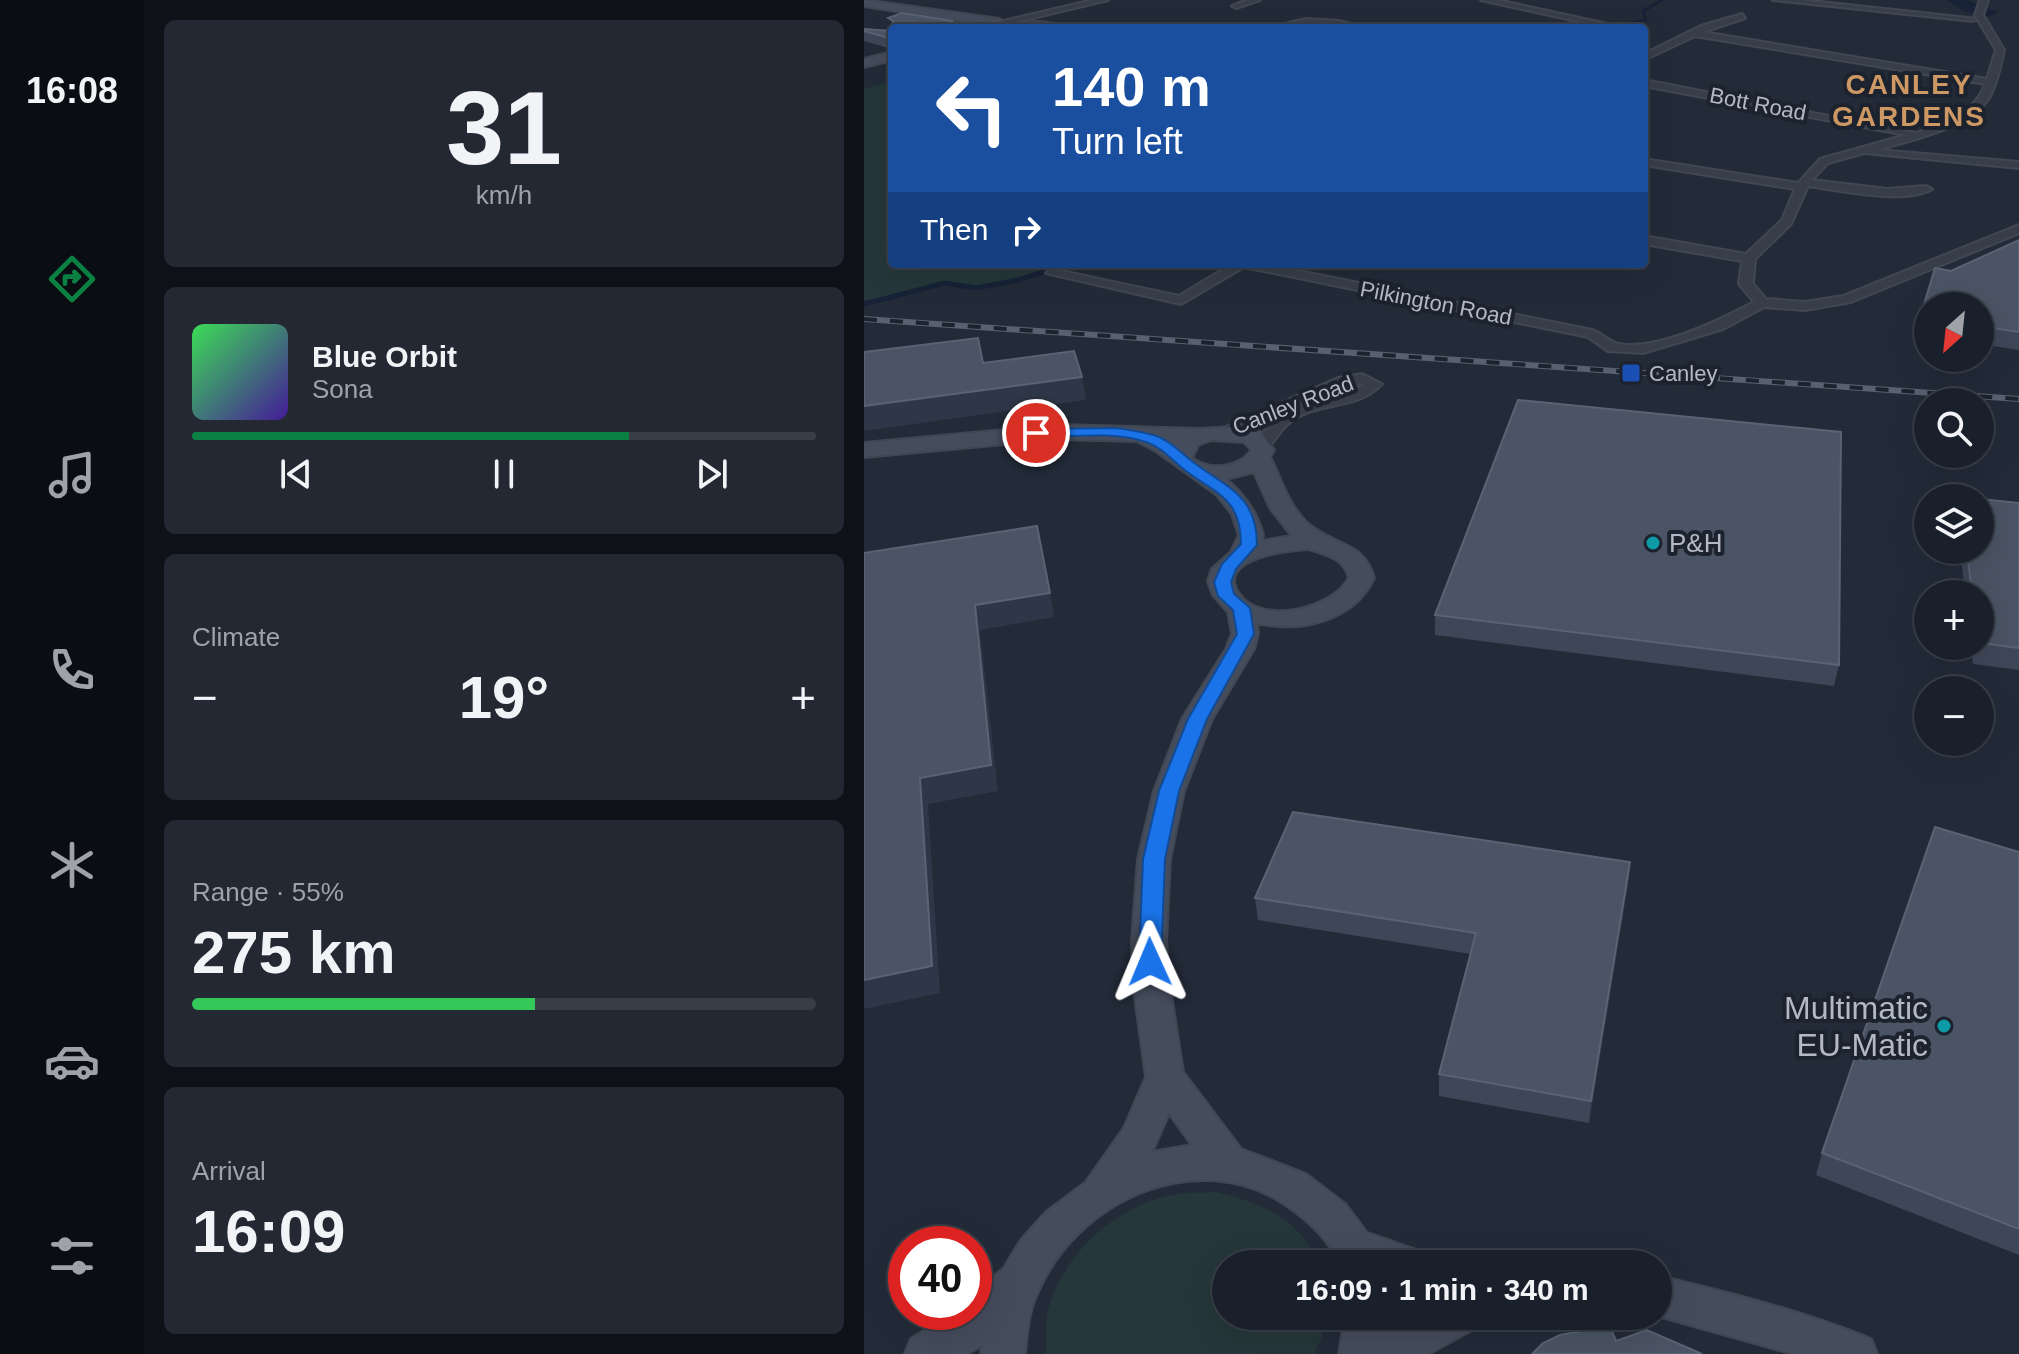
<!DOCTYPE html>
<meta charset="utf-8">
<style>
:root{--surface:#1a202b;--page:#232833;--text:#f1f3f6;--muted:#9fa3a9;--line:#383e47;--accent:#0b8043}
body{margin:0;font-family:Arial,sans-serif;background:var(--page);color:var(--text);height:100vh;display:flex;flex-direction:column;font-size:30px;white-space:nowrap}
*{box-sizing:border-box;margin:0}
p{font-size:26px;color:var(--muted)}
.icon{flex:none;width:44px;height:44px;fill:none;stroke:currentColor;stroke-width:2;stroke-linecap:round;stroke-linejoin:round}
.map{position:relative;flex:1;overflow:hidden}
.sheet{display:flex;flex-direction:column;gap:20px;padding:20px;background:#0e1218;width:720px}
.sheet>*{flex:none}
.top-card{position:absolute;left:24px;top:24px;width:760px;height:244px;border-radius:8px;box-shadow:0 8px 32px #0002,0 0 0 2px var(--line);background:#1a4fa0;color:#fff;overflow:hidden}
.needle{width:52px;rotate:207deg}
.tools{position:absolute;left:1050px;top:292px;display:grid;gap:16px}
.tools a{display:grid;place-items:center;width:80px;height:80px;border-radius:50%;background:var(--surface);box-shadow:0 8px 32px #0002,0 0 0 2px var(--line);font-size:40px}
.speed{position:absolute;left:24px;top:1226px;display:flex;gap:16px;font-size:40px;font-weight:700;text-align:center}
.speed>*{display:grid;place-content:center;width:104px;height:104px;border-radius:50%;background:var(--surface);box-shadow:0 8px 32px #0002,0 0 0 2px var(--line);line-height:1}
.speed .limit{border:12px solid #d22;background:#fff;color:#111}
.pin{position:absolute;display:grid;place-items:center;width:68px;height:68px;color:#fff;margin:-34px;border:4px solid #fff;border-radius:50%;box-shadow:0 2px 8px #0007}
.me{position:absolute;width:88px;margin:-44px;rotate:359deg;stroke-linejoin:round;filter:drop-shadow(0 0 6px #0008)}
.turn{display:flex;align-items:center;gap:28px;height:168px;padding:0 32px;font-size:36px}
.turn .icon{width:104px;height:104px;stroke-width:2.5}
.turn b{display:block;font-size:56px;line-height:68px}
.then{display:flex;align-items:center;height:76px;padding:0 32px;background:#0003;gap:16px;font-size:30px}
.big{font-size:60px;font-weight:800;line-height:1.1}
.sheet .widget{flex:1;display:flex;flex-direction:column;justify-content:center;gap:12px;min-width:0;padding:0 28px;border-radius:12px;background:var(--page)}
.sheet .dial{align-items:center;gap:0}
.dial b{font-size:104px;line-height:1}
.song{display:flex;align-items:center;gap:24px}
.cover{width:96px;height:96px;border-radius:12px;background:linear-gradient(135deg,hsl(130 70% 55%),hsl(260 70% 35%))}
.played{height:8px;border-radius:4px;background:linear-gradient(90deg,var(--accent) 70%,var(--line) 70%)}
.keys{display:flex;justify-content:space-around;direction:ltr}
.heat{display:flex;justify-content:space-between;align-items:center;font-size:44px;direction:ltr}
.charge{height:12px;border-radius:6px;background:linear-gradient(90deg,#34c759 55%,var(--line) 0)}
.trip{position:absolute;left:348px;top:1250px;width:460px;height:80px;border-radius:40px;background:var(--surface);box-shadow:0 8px 32px #0002,0 0 0 2px var(--line);font-weight:800;line-height:80px;text-align:center}
main{display:flex;flex:1;min-height:0}
.tab-bar{display:flex;flex-direction:column;width:144px;justify-content:space-around;align-items:center;background:#0a0d11;color:var(--muted)}
.tab-bar .icon{width:56px;height:56px}
.tab-bar .selected{color:var(--accent)}
.tab-bar b{font-size:36px;color:var(--text)}
.map>svg:first-child{display:block}
.green{fill:#25373a}
.lines{fill:none;stroke-linecap:round;stroke-linejoin:round}
.stream-far2{stroke:#172236;stroke-width:3}
.stream-far1{stroke:#172236;stroke-width:4}
.stream{stroke:#172236;stroke-width:5}
.river{fill:#172236;fill-rule:evenodd}
.street-casing{stroke:#404753;stroke-width:4}
.secondary-casing{stroke:#404753;stroke-width:4}
.street{fill:#373e4a;fill-rule:evenodd}
.secondary{fill:#454c5c;fill-rule:evenodd}
.rail-casing{stroke:#596171;stroke-width:6}
.rail{stroke:#1c232e;stroke-width:4;stroke-dasharray:13;stroke-linecap:butt}
.wall{fill:#3e4758}
.shaded-wall{fill:#2e3747}
.building{fill:#4a5464;stroke:#5a6373;stroke-width:2}
.route{fill:#1a73e8;stroke:#114b97;stroke-width:2}
.transit-dot{fill:#1a4fb4;stroke:#1c232e;stroke-width:3}
.culture-dot{fill:#0f9aa8;stroke:#1c232e;stroke-width:3}
.labels{text-anchor:middle;dominant-baseline:central;stroke-width:8;stroke-linejoin:round;paint-order:stroke}
.far-street-label{font-size:22px;fill:#b2b8c6;stroke:#1c232e}
.far-poi-label{font-size:22px;fill:#b2b8c6;stroke:#1c232e;text-anchor:start}
.poi-label{font-size:26px;fill:#b2b8c6;stroke:#1c232e;text-anchor:start}
.far-district-label{font-size:28px;font-weight:bold;letter-spacing:2px;fill:#ce9864;stroke:#1c232e}
.near-poi-label{font-size:32px;fill:#b2b8c6;stroke:#1c232e;text-anchor:end}
</style>
<main>
<nav class="tab-bar">
<b>16:08</b>
<svg class="icon selected" aria-label="directions" viewBox="0 0 24 24"><path d="M12 3l9 9-9 9-9-9zM9 14v-3h6M13 9l2 2-2 2"/></svg>
<svg class="icon" aria-label="music" viewBox="0 0 24 24"><path d="M9 18V5l10-2v13"/><circle cx="6" cy="18" r="3"/><circle cx="16" cy="16" r="3"/></svg>
<svg class="icon" aria-label="phone" viewBox="0 0 24 24"><path d="M5 4h4l2 5-3 2q2 4 5 5l2-3 5 2v4C11 20 4 13 5 4z"/></svg>
<svg class="icon" aria-label="climate" viewBox="0 0 24 24"><path d="M12 3v18M4 7l16 10M4 17L20 7"/></svg>
<svg class="icon" aria-label="car" viewBox="0 0 24 24"><path d="M5 17H2v-5l4-1 3-4h7l3 4 3 1v5h-3M9 17h6M6 11h13"/><circle cx="7" cy="17" r="2"/><circle cx="17" cy="17" r="2"/></svg>
<svg class="icon" aria-label="filters" viewBox="0 0 24 24"><path d="M4 7h16M4 17h16"/><circle cx="9" cy="7" r="2"/><circle cx="15" cy="17" r="2"/></svg>
</nav>
<section class="sheet">
<div class="widget dial"><b>31</b><p>km/h</p></div>
<div class="widget">
<div class="song"><i class="cover"></i><div><b>Blue Orbit</b><p>Sona</p></div></div>
<div class="played"></div>
<div class="keys"><svg class="icon" aria-label="previous" viewBox="0 0 24 24"><path d="M18 5L8 12l10 7zM5 5v14"/></svg><svg class="icon" aria-label="pause" viewBox="0 0 24 24"><path d="M8 5v14M16 5v14"/></svg><svg class="icon" aria-label="next" viewBox="0 0 24 24"><path d="M6 5l10 7-10 7zM19 5v14"/></svg></div>
</div>
<div class="widget"><p>Climate</p>
<div class="heat"><a>−</a><b class="big">19°</b><a>+</a></div>
</div>
<div class="widget"><p>Range · 55%</p><b class="big">275 km</b><div class="charge"></div></div>
<div class="widget"><p>Arrival</p><b class="big">16:09</b></div>
</section>
<div class="map">
<svg width="1155" height="1354" viewBox="0 0 1155 1354">
<rect width="100%" height="100%" fill="#232b39"/>
<path class="green" d="M28,81V264H205L154,280L112,288L81,283L21,300H0V89Z
M353,1192C394,1202 439,1219 453,1264H362V1316H460L458,1336L450,1354H182C182,1340 181,1324 184,1311C199,1253 252,1206 309,1195C323,1192 339,1193 353,1192Z"/>
<g class="lines">
<path class="stream-far2" d="M741,28L782,20L779,11L798,0"/>
<path class="stream-far1" d="M199,266L205,264"/>
<path class="stream" d="M0,304L81,283L112,288L154,280L205,264"/>
<path class="river" d="M1083,0H1103L1134,12L1126,17L1099,11Z"/>
<defs>
<path id="street" d="M229,0H244L135,26L131,23Z
M383,0H396L372,8L368,6Z
M617,0H633L743,24L739,27Z
M909,0H938L1113,19L1109,21Z
M1116,0H1124L1119,15L1140,50C1137,64 1134,79 1128,92C1114,127 1046,140 1014,150L1155,162V168L1000,153L964,163L948,180L1023,189L1062,186L1068,189C1042,205 974,190 944,186L927,224L891,259L889,284L902,299L941,302L979,296L1155,225V233L987,302L941,310L900,307L859,329L779,353L744,351L724,337L380,267L317,304L182,273L188,269L315,296L368,264H401L728,330C738,333 745,342 755,344C794,351 856,320 890,302L875,284L878,261L780,244V236L882,254L918,220L931,189L780,165V159L934,183L956,159L1042,135L780,86V80L1052,133C1077,126 1113,111 1121,84L831,36L780,60V54L837,26L878,14L881,18L839,32L1123,79L1132,50L1111,15Z
M442,19L475,21L502,28L453,24L404,28Z
M166,21L201,25L205,28L163,26Z
M498,374L518,384C494,410 457,401 429,420C418,427 411,439 404,449H392L390,446L405,425L430,407L362,436L356,438L348,433L474,378ZM496,383L500,385L478,395L433,406L482,385Z"/>
<path id="secondary" d="M0,0L135,19L141,23L135,27L0,6Z
M28,52V60L0,67V59Z
M196,425L336,429L369,427L396,432L410,450L406,457C417,479 424,504 442,522C467,546 500,540 510,578C490,621 437,633 393,623L394,634L390,649L348,719L320,791L306,859L302,941L305,982L319,1072L377,1149L442,1174L481,1204L503,1233L552,1250L558,1264H475C465,1239 444,1220 422,1205C334,1145 212,1200 173,1294C164,1313 163,1333 161,1354H117L118,1345L103,1354H41L47,1339L90,1312H110V1293L140,1268L157,1240L182,1212L222,1182L260,1128L282,1077L269,982L268,941L274,859L290,791L318,719L362,649L368,634L364,612L349,595L344,581L348,569L367,552L375,535L368,514L352,494L292,451L273,441L196,439L0,457V443ZM347,440L380,442L388,450C373,469 346,471 328,458L334,445ZM390,472L406,508L428,536L397,541L399,535C393,512 380,494 362,479ZM445,549C463,555 480,558 485,578C469,609 397,626 375,594C350,558 425,550 445,549ZM305,1113L328,1145L288,1152Z
M794,1276C866,1293 938,1311 1007,1339L1013,1354H930L794,1316Z
M481,1316H525L523,1331L548,1316H612L606,1331L564,1354H475Z"/>
</defs>
<use href="#street" class="street-casing"/>
<use href="#secondary" class="secondary-casing"/>
<use href="#street" class="street"/>
<use href="#secondary" class="secondary"/>
<defs>
<path id="rail" d="M0,319L1155,399"/>
</defs>
<use href="#rail" class="rail-casing"/>
<use href="#rail" class="rail"/>
</g>
<path class="wall" d="M0,29L28,31V29V49L0,41Z
M1155,240V350L1116,344V306H1064V336L1052,334L1056,318L1071,268L1087,271Z
M1155,503V670L1109,664L1107,646H1116V594H1101L1096,550H1116Z
M571,615L975,665L970,686L571,635Z
M1155,852V1255L952,1175L958,1153Z
M766,862L764,884L725,1123L575,1096V1074L607,954L394,920L391,898Z"/>
<path class="shaded-wall" d="M89,21L90,28H67Z
M218,377L222,400L0,431V406Z
M186,593L190,617L116,630L134,791L64,804L76,993L0,1009V980L56,778L111,605Z
M766,862L764,884L725,1123L727,1101Z"/>
<path class="building" d="M38,13L89,21L67,28H28L29,21L24,18Z
M0,29L28,31V29V39L0,31Z
M1155,240V332L1116,326V306H1064V319L1056,318L1071,268L1087,271Z
M114,338L119,363L210,351L218,377L0,406V352Z
M654,400L977,432L975,665L571,615Z
M1116,499L1155,503V648L1116,643V594H1108L1103,550H1116Z
M173,526L186,593L111,605L127,765L56,778L68,966L0,980V553Z
M429,812L766,862L727,1101L575,1074L612,933L391,898Z
M1071,827L1155,852V1229L958,1153Z
M734,1328L747,1329L752,1341L783,1330L838,1354H668L679,1343L696,1335Z"/>
<path class="route" d="M252,428C266,430 282,432 295,437C309,443 317,453 329,462C363,488 393,495 393,545L372,569L367,582L370,594L386,608L390,634L343,719L315,791L301,859L297,962L294,968L286,970L278,968L275,962L279,859L295,791L324,719L373,634L369,610L354,596L350,582L358,564L377,544C377,495 348,493 317,467C305,457 297,447 282,442C248,431 208,437 172,437L165,433L172,429Z"/>
<rect class="transit-dot" x="757" y="363" width="20" height="20" rx="4"/>
<g class="culture-dot">
<circle cx="789" cy="543" r="8"/>
<circle cx="1080" cy="1026" r="8"/>
</g>
<g class="labels">
<g class="far-street-label">
<text transform="translate(894 104) rotate(11)">Bott Road</text>
<text transform="translate(572 303) rotate(11)">Pilkington Road</text>
<text transform="translate(429 405) rotate(-21)">Canley Road</text>
</g>
<g class="far-poi-label">
<text x="785" y="373">Canley</text>
</g>
<g class="poi-label">
<text x="805" y="543">P&amp;H</text>
</g>
<g class="far-district-label">
<text x="1045" y="84">CANLEY<tspan x="1045" dy="32">GARDENS</tspan></text>
</g>
<g class="near-poi-label">
<text x="1064" y="1008">Multimatic<tspan x="1064" dy="37">EU-Matic</tspan></text>
</g>
</g>
</svg>
<div class="tools">
<a><svg class="needle" viewBox="-14 -14 28 28"><path d="M0-13l5 13h-10z" fill="#e53935"/><path d="M0 13l5-13h-10z" fill="#9fa3a9"/></svg></a>
<a><svg class="icon" aria-label="search" viewBox="0 0 24 24"><circle cx="10" cy="10" r="6"/><path d="M15 15l6 6"/></svg></a>
<a><svg class="icon" aria-label="layers" viewBox="0 0 24 24"><path d="M12 4l9 5-9 5-9-5zM3 14l9 5 9-5"/></svg></a>
<a>+</a>
<a>−</a>
</div>
<div class="speed"><div class="limit">40</div></div>
<div class="pin" style="left:172px;top:433px;background:#d93025"><svg class="icon" aria-label="arrive" viewBox="0 0 24 24"><path d="M6 21V4h12l-3 4 3 4H6"/></svg></div>
<svg class="me" style="left:286px;top:962px" viewBox="-20 -20 40 40"><path d="M0-17L14 15 0 8-14 15z" fill="#1a73e8" stroke="#fff" stroke-width="4"/></svg>
<div class="trip">16:09 · 1 min · 340 m</div>
<div class="top-card">
<div class="turn"><svg class="icon" aria-label="left" viewBox="0 0 24 24"><path d="M17 20v-9H6M10 6l-5 5 5 5"/></svg><div><b>140 m</b>Turn left</div></div>
<div class="then">Then<svg class="icon" aria-label="right" viewBox="0 0 24 24"><path d="M7 20v-9h11M14 6l5 5-5 5"/></svg></div>
</div>
</div>
</main>
